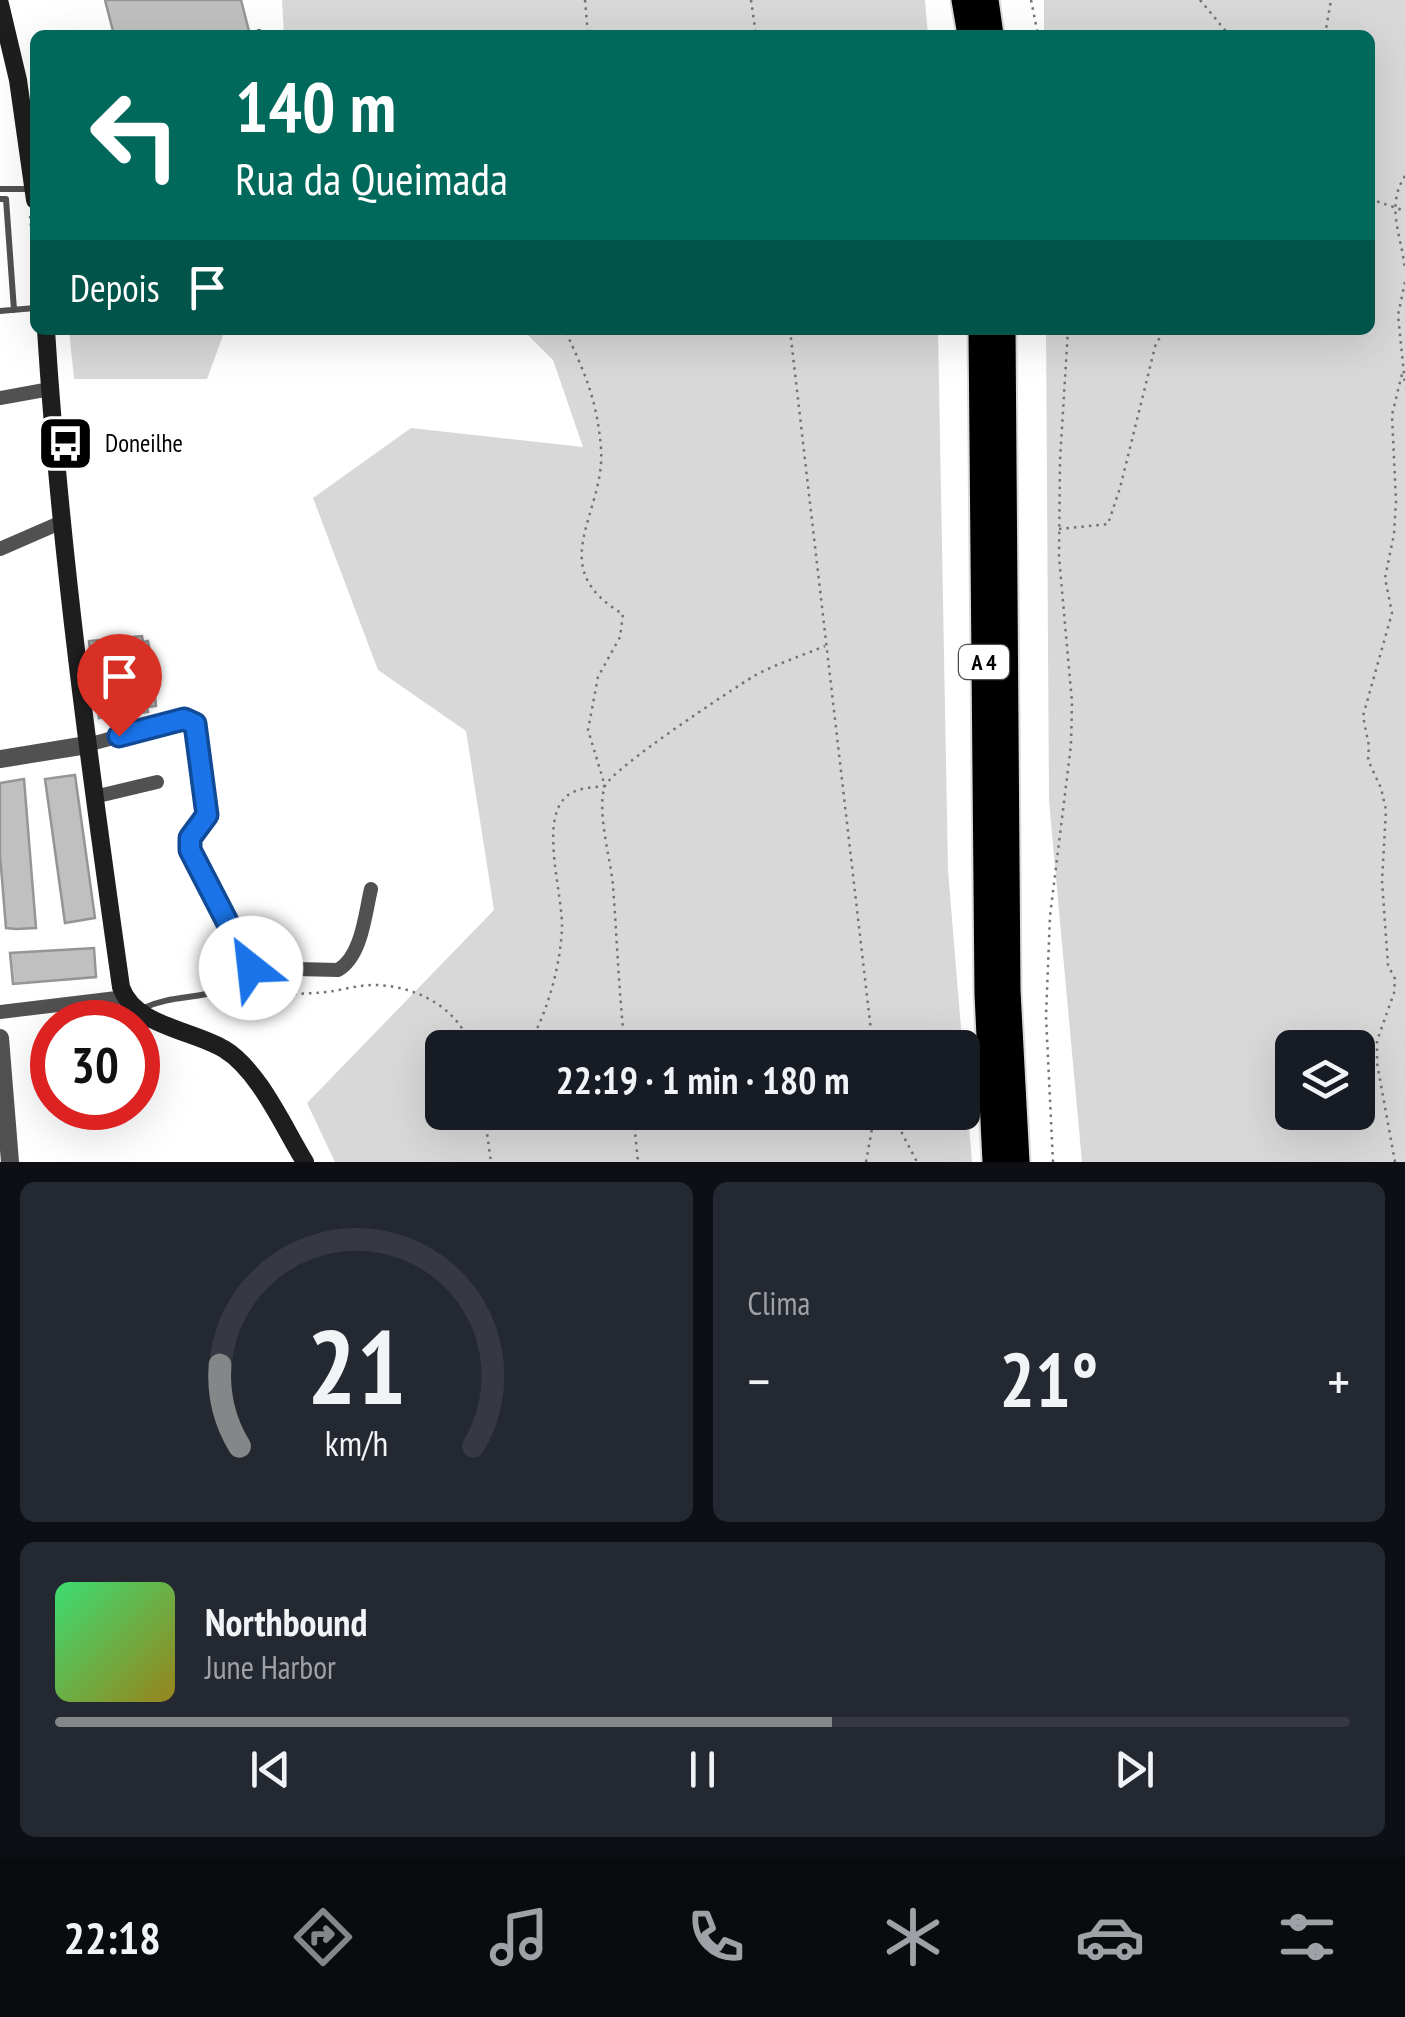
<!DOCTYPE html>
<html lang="pt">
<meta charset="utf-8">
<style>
:root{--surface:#171b24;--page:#242831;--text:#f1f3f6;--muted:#9ea1a6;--line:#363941;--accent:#858687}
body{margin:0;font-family:"PT Sans Narrow",sans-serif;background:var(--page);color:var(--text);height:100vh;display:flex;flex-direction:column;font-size:38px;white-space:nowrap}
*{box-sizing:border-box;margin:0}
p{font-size:32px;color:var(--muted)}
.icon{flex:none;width:55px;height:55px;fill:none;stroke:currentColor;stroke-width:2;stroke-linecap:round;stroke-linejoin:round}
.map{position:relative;height:1162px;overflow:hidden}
.sheet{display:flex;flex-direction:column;gap:20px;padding:20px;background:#0d0f14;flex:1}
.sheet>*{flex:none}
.guide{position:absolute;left:30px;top:30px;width:1345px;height:305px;border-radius:15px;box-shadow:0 10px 40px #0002;background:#00695c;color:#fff;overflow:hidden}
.tools{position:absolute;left:1275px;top:1030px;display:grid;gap:20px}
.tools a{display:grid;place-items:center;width:100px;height:100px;border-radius:15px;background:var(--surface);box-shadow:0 10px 40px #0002;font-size:50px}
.speed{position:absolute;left:30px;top:1000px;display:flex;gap:20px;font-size:50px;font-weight:700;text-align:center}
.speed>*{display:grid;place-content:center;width:130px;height:130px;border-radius:50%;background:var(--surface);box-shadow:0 10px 40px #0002;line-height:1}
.speed .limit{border:15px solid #d22;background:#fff;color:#111}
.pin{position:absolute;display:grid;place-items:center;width:85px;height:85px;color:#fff;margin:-102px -42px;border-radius:50% 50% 50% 0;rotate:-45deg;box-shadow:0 0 10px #0007}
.pin .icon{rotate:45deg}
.me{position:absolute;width:110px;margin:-55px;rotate:331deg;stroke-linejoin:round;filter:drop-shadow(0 0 8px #0008)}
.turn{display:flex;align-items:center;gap:35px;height:210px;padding:0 40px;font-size:45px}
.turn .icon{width:130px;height:130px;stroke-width:2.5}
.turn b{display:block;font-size:70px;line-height:85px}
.then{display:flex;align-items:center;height:95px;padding:0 40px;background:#0003;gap:20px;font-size:38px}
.big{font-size:75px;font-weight:700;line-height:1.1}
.sheet .tile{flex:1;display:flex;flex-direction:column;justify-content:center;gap:15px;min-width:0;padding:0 35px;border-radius:15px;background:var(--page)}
.sheet .dial{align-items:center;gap:0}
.dial svg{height:260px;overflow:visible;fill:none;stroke:var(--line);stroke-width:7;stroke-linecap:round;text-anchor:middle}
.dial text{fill:var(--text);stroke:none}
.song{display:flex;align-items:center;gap:30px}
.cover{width:120px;height:120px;border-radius:15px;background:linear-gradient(135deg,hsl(140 70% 55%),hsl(50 70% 35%))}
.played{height:10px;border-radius:5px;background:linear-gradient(90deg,var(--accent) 60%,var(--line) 60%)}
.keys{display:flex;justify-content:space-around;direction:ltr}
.heat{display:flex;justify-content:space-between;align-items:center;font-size:55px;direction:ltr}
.sheet .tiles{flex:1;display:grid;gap:20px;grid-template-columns:1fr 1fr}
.tile:last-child{grid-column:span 2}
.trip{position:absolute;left:425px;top:1030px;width:555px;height:100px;border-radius:15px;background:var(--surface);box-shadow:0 10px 40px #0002;font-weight:700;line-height:100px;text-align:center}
.dock{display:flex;height:160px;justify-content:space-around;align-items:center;background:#090b0e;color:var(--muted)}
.dock .icon{width:70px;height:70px}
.dock .current{color:var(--accent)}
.dock b{font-size:45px;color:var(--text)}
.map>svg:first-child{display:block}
.green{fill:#d8d8d8;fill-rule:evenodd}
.building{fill:#c0c0c0;stroke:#959595;stroke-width:2.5}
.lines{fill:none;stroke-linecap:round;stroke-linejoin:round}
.motorway-casing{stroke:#dbdbdb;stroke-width:29}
.path{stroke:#737373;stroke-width:2.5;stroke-dasharray:2.5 5;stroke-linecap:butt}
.service{stroke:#515151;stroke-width:6}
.minor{stroke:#515151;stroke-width:14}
.tertiary{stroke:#515151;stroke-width:18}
.secondary{stroke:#1e1e1e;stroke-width:18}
.motorway{stroke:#000;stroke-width:25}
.route-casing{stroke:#114b97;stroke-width:25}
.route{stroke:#1a73e8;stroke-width:18}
.labels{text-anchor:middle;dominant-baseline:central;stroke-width:8;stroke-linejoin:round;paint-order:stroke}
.shield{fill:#fff;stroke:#4c4c4c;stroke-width:2.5}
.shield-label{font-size:22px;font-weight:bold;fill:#000}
.poi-label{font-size:25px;fill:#000;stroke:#fff;text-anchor:start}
</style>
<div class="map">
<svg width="1405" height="1162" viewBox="0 0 1405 1162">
<rect width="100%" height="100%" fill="#fff"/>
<path class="green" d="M282,0H925L928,35H284Z
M1044,0H1405V1162H1082L1049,801L1046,330H1370V35H1044ZM1292,1048H1358V1112H1292Z
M69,330H225L207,379H74Z
M523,330H938L948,870L972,1162H335L307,1103L494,910L466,731L378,670L313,498L411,428L583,447L553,360ZM442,1048H962V1112H442Z"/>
<path class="building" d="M105,0H241L250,35H114Z
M142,636L143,642L148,641L151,659L156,706L147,707L148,712L99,718L96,694L130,690L127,663L92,667L89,641Z
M75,775L95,918L65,923L45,779Z
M24,779L36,928L16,929L6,928L0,855V783Z
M94,948L96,977L13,984L10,953Z"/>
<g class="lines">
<defs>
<path id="motorway" d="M964,0L970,35
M986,0L991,35
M981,330L987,994L995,1162
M1003,330L1008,991L1017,1162"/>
</defs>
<use href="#motorway" class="motorway-casing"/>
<path class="path" d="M585,0L588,35
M751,0L756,35
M1031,0L1038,35
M1200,0L1229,35
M1325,35L1331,0
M1405,176C1385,207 1402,236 1405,270
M1370,199L1405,211
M30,216L35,269
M1405,282L1398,315L1405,384
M790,330L873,1048
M1059,529L1108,524L1120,488L1156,343L1166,330
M234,995C265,994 296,995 327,992C342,990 358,985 373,985C414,985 459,1007 471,1048
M527,1048C547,1014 560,968 562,929C563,895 541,827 563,800C573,787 591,788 605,786L588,730L598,677L620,637L623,614C542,567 606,514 601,448C597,400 585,373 565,330
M625,1048C619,994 617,940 613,886C611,860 596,810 605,786C613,768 731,690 754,676C776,664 801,656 825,646
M484,1112L491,1162
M633,1112L638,1162
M891,1112L917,1162
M866,1162L875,1112
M1053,1162L1046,1016L1050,916L1071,745L1072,702L1059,557L1060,460L1068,330
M1395,1162L1377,1063V1041L1394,993L1395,979L1388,965L1382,881L1386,810L1381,788L1368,760L1369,746L1363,716L1392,613L1385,578L1394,534L1396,501L1392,415L1402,374"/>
<path class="service" d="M259,32V35
M0,189H29
M0,199H6L14,310
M0,311L35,308
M144,1008C181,990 221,1005 251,969"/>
<path class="minor" d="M0,398L50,389
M0,549L62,522
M87,745L183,719L195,724L207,815L190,839V850L251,968L338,970C362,956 365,914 371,889
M94,797L157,782
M0,1012L125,997"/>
<path class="tertiary" d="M0,759L87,745
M0,1038L10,1162"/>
<path class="secondary" d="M0,4L18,80L35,200
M46,330C60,550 90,769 121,987C134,1026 193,1030 224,1049C259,1070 284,1128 305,1162"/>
<use href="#motorway" class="motorway"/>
</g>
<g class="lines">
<defs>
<path id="route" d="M119,736L184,719L195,724L207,815L190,838V850L251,968"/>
</defs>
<use href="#route" class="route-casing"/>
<use href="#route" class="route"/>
</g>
<defs>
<symbol id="bus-square" viewBox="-11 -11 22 22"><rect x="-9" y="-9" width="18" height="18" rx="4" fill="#000" stroke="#fff"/><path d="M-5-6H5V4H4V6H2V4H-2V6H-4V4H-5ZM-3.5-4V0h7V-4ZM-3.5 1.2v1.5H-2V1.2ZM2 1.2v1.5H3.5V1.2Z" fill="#fff"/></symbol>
</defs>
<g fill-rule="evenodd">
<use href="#bus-square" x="34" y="412" width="63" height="63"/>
</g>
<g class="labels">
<rect class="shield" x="959" y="645" width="50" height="34" rx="8"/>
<g class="shield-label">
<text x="984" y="662">A 4</text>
</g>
<g class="poi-label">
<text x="105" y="443">Doneilhe</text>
</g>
</g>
</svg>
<div class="tools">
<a><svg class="icon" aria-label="layers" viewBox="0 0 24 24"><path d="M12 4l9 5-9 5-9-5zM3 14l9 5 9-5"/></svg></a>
</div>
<div class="speed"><div class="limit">30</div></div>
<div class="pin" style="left:119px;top:736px;background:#d93025"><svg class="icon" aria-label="arrive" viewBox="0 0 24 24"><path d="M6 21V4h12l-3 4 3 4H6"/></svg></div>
<svg class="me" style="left:251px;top:968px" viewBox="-20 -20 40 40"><circle r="19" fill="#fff"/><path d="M0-13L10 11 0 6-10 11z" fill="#1a73e8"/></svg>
<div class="trip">22:19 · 1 min · 180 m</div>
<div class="guide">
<div class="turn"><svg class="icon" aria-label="left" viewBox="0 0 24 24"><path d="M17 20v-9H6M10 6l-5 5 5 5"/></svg><div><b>140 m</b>Rua da Queimada</div></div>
<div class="then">Depois<svg class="icon" aria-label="arrive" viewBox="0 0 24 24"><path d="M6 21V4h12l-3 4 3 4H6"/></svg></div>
</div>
</div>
<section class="sheet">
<div class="tiles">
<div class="tile dial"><svg viewBox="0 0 100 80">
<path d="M14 69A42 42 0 1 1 86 69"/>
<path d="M14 69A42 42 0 0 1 8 44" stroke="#858687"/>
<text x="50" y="56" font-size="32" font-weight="700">21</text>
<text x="50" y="72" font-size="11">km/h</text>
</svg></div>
<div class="tile"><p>Clima</p>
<div class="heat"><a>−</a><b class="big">21°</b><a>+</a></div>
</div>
<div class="tile">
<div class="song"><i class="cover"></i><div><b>Northbound</b><p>June Harbor</p></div></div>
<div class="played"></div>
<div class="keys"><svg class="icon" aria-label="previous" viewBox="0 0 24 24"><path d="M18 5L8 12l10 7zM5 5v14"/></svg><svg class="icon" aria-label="pause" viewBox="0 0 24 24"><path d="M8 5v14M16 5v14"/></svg><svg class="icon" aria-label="next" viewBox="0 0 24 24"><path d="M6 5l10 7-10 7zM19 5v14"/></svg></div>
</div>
</div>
</section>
<nav class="dock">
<b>22:18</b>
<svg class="icon current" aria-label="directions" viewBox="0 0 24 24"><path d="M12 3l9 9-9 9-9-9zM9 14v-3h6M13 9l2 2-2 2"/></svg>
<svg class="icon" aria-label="music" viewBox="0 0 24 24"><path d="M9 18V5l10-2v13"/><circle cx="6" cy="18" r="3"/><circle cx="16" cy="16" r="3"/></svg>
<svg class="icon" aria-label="phone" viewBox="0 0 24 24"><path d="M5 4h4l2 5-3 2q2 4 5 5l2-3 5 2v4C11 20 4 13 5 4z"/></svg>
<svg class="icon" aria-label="climate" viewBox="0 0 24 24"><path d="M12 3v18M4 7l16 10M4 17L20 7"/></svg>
<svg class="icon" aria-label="car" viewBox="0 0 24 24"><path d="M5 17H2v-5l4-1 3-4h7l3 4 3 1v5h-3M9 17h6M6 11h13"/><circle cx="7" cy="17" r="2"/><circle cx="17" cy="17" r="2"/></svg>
<svg class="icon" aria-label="filters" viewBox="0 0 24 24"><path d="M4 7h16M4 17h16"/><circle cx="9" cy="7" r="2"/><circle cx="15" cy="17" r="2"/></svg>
</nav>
